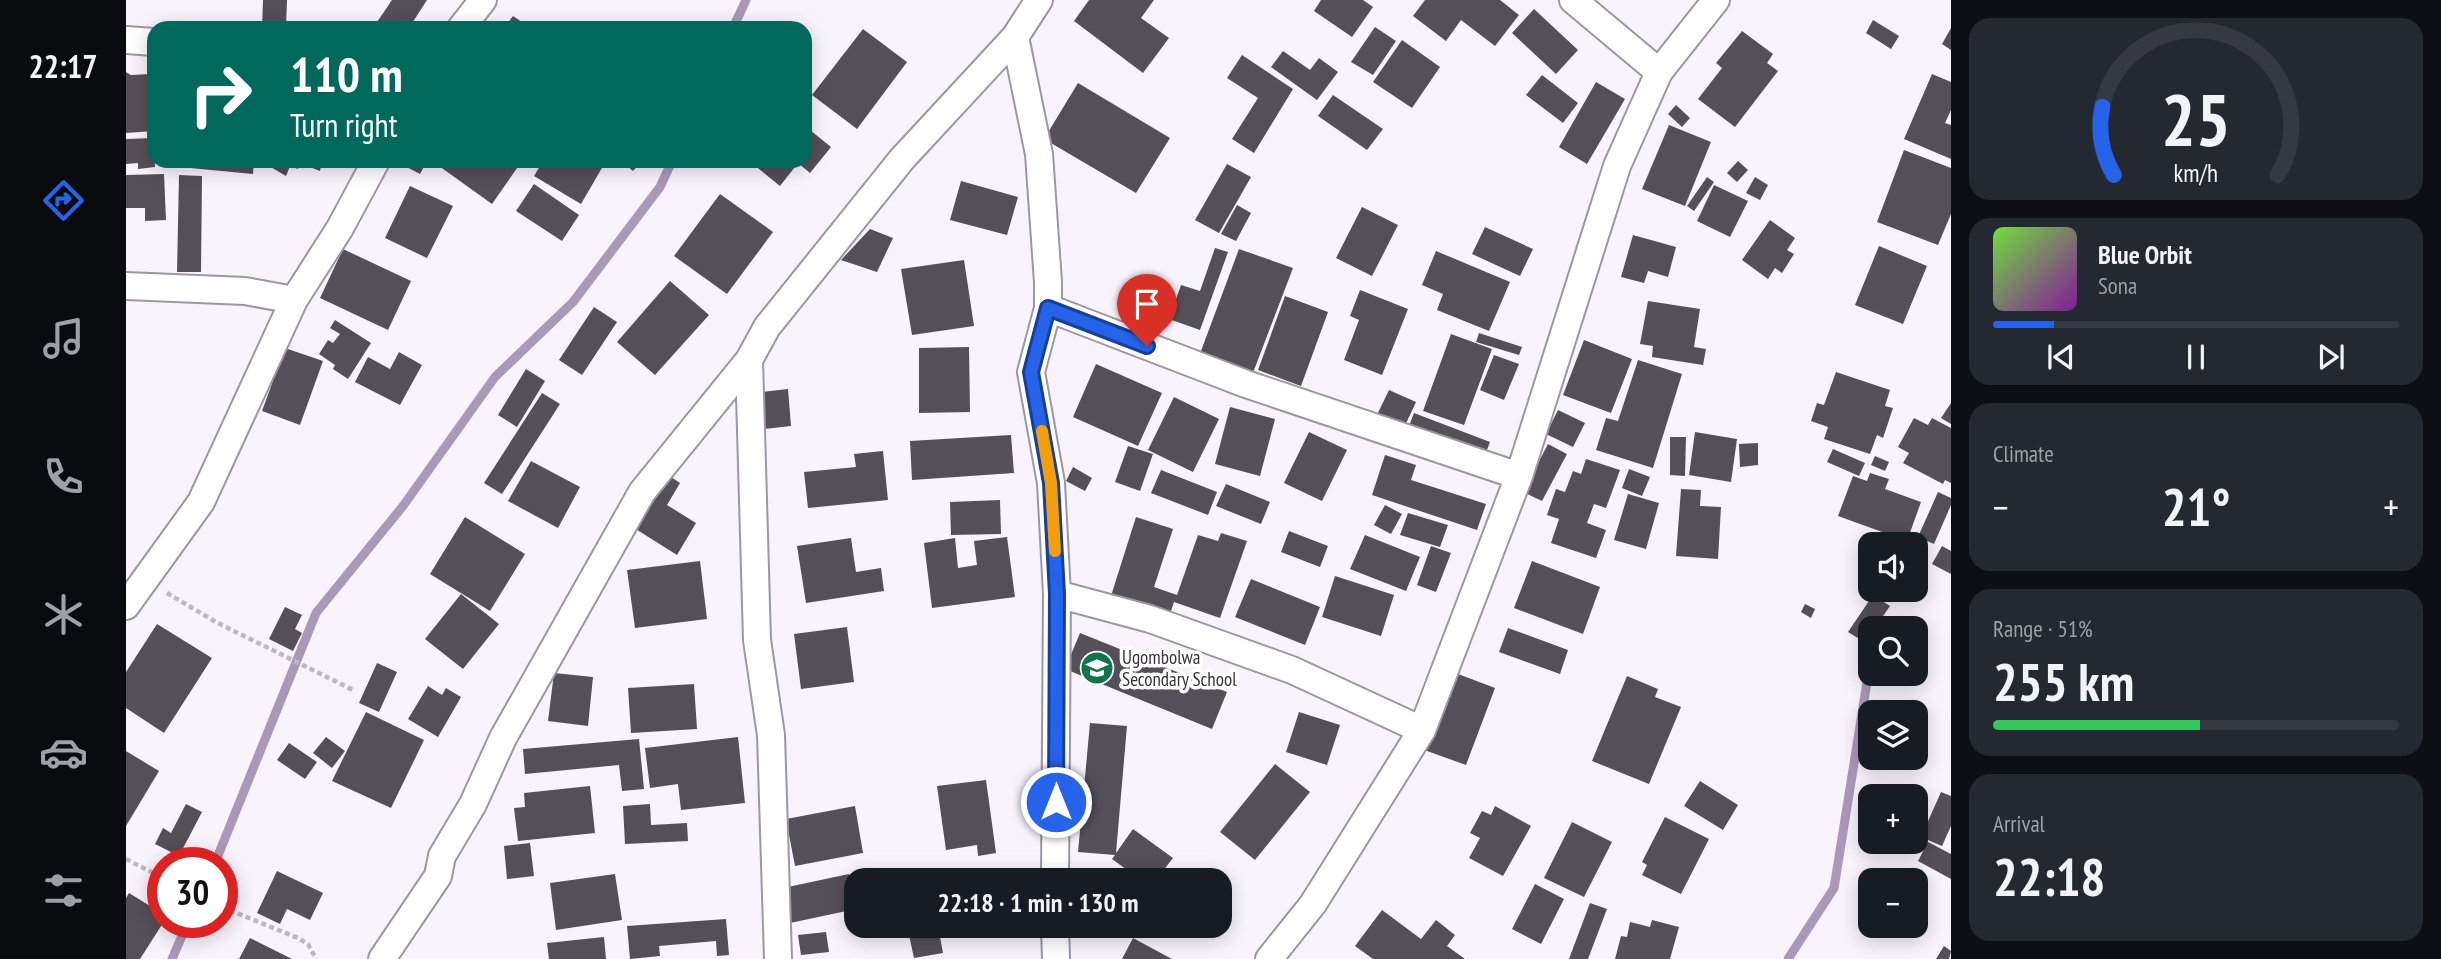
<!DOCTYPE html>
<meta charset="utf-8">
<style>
:root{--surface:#171b24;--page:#242831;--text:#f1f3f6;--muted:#9ea1a6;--line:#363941;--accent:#2563eb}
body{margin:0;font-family:"PT Sans Narrow",sans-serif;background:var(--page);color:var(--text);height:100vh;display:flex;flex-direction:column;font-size:26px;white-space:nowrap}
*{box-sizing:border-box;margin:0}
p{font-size:23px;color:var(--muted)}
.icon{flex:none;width:38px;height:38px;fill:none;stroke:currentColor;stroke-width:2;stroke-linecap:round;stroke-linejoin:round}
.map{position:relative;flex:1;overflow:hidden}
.side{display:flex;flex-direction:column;gap:18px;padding:18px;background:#0d0f14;width:490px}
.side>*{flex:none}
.banner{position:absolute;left:21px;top:21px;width:665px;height:147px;border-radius:21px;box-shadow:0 4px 18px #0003;background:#00695c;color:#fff;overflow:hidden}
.buttons{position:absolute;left:1732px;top:532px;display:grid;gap:14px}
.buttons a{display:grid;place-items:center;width:70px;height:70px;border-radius:14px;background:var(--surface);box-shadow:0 4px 18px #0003;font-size:35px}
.speed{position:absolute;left:21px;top:847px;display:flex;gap:14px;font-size:35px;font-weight:700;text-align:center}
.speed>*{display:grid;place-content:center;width:91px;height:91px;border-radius:50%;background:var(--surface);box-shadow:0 4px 18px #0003;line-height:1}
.speed .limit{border:10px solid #d22;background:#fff;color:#111}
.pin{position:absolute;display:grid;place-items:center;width:60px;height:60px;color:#fff;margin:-72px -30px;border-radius:50% 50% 50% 0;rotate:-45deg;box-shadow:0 0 7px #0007}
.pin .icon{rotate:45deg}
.me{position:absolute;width:77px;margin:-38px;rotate:0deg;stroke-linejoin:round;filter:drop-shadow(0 0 5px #0008)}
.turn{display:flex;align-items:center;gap:24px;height:147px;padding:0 28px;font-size:32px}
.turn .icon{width:91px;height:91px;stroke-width:2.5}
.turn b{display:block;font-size:49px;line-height:60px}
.big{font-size:52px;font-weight:700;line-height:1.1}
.side .widget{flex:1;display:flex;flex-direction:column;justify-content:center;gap:10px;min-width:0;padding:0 24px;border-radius:21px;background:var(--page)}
.side .dial{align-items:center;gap:0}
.dial svg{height:182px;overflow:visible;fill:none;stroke:var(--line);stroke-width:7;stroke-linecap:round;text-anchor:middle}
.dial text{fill:var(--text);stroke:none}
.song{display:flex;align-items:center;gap:21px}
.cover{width:84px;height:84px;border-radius:10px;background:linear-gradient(135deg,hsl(100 70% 55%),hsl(290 70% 35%))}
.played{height:7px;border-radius:4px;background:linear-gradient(90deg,var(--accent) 15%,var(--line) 15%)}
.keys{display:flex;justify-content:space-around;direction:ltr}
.heat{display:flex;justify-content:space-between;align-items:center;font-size:38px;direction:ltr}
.charge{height:10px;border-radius:5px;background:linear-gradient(90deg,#34c759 51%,var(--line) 0)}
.trip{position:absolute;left:718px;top:868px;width:388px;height:70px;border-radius:21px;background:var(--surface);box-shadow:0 4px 18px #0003;font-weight:700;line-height:70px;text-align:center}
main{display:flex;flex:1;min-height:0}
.tabs{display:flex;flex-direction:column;width:126px;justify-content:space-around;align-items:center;background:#090b0e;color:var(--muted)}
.tabs .icon{width:49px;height:49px}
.tabs .on{color:var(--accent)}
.tabs b{font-size:32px;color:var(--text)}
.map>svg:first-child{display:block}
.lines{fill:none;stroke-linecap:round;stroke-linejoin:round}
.stream{stroke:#aa98b8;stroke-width:9}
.building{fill:#554f5a}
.minor-casing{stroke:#9d96a3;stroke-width:30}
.path{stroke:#bcb7c1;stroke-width:4.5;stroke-dasharray:5 3.5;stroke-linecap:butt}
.minor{stroke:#fff;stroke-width:26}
.route-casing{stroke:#184099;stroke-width:18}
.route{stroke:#2563eb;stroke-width:12}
.slow{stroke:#f59e0b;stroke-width:12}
.labels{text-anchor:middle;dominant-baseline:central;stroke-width:7;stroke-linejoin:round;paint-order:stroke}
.poi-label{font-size:19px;fill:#363338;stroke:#fff;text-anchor:start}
</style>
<main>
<nav class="tabs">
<b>22:17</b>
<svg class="icon on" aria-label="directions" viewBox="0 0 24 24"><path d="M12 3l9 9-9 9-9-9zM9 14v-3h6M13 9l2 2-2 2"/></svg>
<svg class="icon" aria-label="music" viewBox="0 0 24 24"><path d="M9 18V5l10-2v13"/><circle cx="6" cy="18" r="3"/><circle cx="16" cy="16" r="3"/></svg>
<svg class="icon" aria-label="phone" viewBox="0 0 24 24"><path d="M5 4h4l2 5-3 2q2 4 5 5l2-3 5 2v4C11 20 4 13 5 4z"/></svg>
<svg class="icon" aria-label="climate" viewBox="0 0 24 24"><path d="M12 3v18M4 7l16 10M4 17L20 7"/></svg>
<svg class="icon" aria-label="car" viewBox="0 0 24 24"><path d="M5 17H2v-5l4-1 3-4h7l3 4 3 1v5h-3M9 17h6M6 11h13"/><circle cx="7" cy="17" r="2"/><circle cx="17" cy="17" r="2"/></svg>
<svg class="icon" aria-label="filters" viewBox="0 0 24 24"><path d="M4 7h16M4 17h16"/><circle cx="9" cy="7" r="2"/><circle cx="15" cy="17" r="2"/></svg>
</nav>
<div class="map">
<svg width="1825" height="959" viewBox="0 0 1825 959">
<rect width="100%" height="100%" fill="#f9f3fe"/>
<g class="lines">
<path class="stream" d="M607,28L620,0
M89,863L190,613L277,506L369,377L447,302L534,187L546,161
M46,959L62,922
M1662,959L1708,888L1743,670"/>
</g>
<path class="building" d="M137,0H161L160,28H136Z
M266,0H301L283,28H247Z
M963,0H1028L1015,18L1043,38L1017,73L948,21Z
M1195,0H1237L1247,7L1226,37L1188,11Z
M1299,0H1374L1393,15L1369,46L1335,20L1320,41L1287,16Z
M1408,9L1452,50L1430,74L1386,33Z
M387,16L405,28H378Z
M1747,20L1773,36L1765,49L1740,33Z
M1249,27L1270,41L1247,75L1225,62Z
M1825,28V50L1816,44Z
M737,29L781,62L731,129L686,95Z
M1616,31L1647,54L1641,63L1652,71L1609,127L1572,99L1596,68L1590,63Z
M1276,40L1314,67L1286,108L1247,82Z
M1157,51L1184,70L1193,58L1212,72L1191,100L1145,67Z
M1116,55L1167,89L1128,153L1106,139L1132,98L1101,78Z
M0,72L5,75L25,74L28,131L0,133Z
M1806,74L1825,82V110L1819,123L1825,125V159L1778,139Z
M1416,75L1452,103L1437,123L1400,95Z
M1470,82L1499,99L1461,164L1433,147Z
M952,83L1044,138L1010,193L918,139Z
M1207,95L1257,129L1241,150L1192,116Z
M1550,105L1564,118L1556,127L1542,114Z
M1543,125L1585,142L1559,206L1516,189Z
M679,126L705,147L684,173L672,163L654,186L623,161H679Z
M28,138L29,167L12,169V163L0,164V139Z
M1778,150L1825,168V214L1812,245L1751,222Z
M33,161H128L127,174L33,165Z
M139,161H196L194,171L174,163L172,169L164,166L160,176L138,163Z
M269,161H301L294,174Z
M306,161H396L366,204Z
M417,161H480L455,204L408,176Z
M495,161H516L507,171Z
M1612,161L1622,170L1611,182L1601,173Z
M1101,164L1125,177L1093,233L1069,220Z
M38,174L40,220L19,221V208H0V175Z
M53,175L76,176L75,272H51Z
M1581,177L1588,182L1568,211L1561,206Z
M1629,177L1642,185L1634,200L1620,193Z
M835,181L892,197L881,235L824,220Z
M408,184L453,215L436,241L390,211Z
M1588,185L1622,201L1604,237L1571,221Z
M284,186L327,206L301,258L259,238Z
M594,194L647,232L601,294L548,256Z
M1111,205L1125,213L1110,241L1095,234Z
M1236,207L1272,225L1246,276L1210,258Z
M1644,220L1669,238L1661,250L1668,254L1656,273L1649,268L1642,279L1616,260Z
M1359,227L1407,249L1394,276L1346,254Z
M744,229L767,238L751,272L715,260Z
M1507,235L1550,247L1542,277L1522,271L1518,283L1495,277Z
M1753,246L1801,266L1777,324L1729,305Z
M1089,248L1102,252L1074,330L1043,319L1055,285L1074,291Z
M217,249L285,281L262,330L194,298Z
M1113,249L1167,268L1125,378L1072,359Z
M1310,251L1384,282L1363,331L1311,310L1317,294L1296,285Z
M838,260L848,326L786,335L775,269Z
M544,281L583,315L529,375L491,342Z
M1234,290L1282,309L1256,375L1218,360L1233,320L1224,316Z
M1159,296L1202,312L1175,386L1132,370Z
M1522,301L1574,309L1568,347L1580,349L1577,365L1526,357L1527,346L1514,344Z
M468,307L491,322L456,375L433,360Z
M209,320L245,343L222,379L207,369L209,365L193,354L202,340L207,343L214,334L204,328Z
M1353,333L1396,347L1393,355L1350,342Z
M1325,334L1366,349L1338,425L1297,411Z
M1458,340L1506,359L1485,413L1437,395Z
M843,347L844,412L793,413V348Z
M159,348L197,361L174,425L136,411Z
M273,352L296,365L274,405L229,382L242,357L264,369Z
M1368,355L1393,364L1378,400L1354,390Z
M1512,360L1556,374L1527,468L1470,450L1480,418L1492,421Z
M970,364L1036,393L1012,446L947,417Z
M400,369L419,381L391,427L372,415Z
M1710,372L1764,390L1759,406L1767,408L1757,438L1751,435L1744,454L1698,439L1702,427L1685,421L1691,403L1698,405Z
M662,389L665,426L638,429L635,392Z
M1263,390L1290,402L1276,432L1249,419Z
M416,393L434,404L376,494L358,483Z
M1048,397L1093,419L1067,472L1022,450Z
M1825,403V424L1815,418Z
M1104,407L1149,419L1134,476L1089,464Z
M1432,410L1459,423L1447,447L1420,434Z
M1288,413L1364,442L1357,460L1281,431Z
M1788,418L1802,425L1806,418L1825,428V483L1819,480L1817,484L1777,463L1783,453L1772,447Z
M1183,432L1221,450L1196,501L1158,483Z
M1569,432L1611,439L1605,482L1563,475Z
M885,435L888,473L786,480L784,441Z
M1544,437H1560L1559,476L1544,475Z
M1632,443V465L1614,467L1613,444Z
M1422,444L1441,454L1416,501L1397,492Z
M1002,446L1027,454L1014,491L989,482Z
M1707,449L1739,463L1733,476L1701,462Z
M757,451L762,500L682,508L678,472L730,467L728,454Z
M1259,455L1290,465L1285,480L1360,504L1351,530L1246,495Z
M1749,456L1763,462L1759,471L1745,465Z
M1460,459L1494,470L1480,508L1468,504L1461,523L1480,530L1470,558L1425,543L1433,519L1421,515L1430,489L1439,492L1447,471L1455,474Z
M405,461L454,487L432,528L382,501Z
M947,467L966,478L959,491L940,481Z
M1503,469L1524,477L1516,496L1496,488Z
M1035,470L1091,492L1082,515L1025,493Z
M539,473L554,483L541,505L570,523L551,555L505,526Z
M1744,473L1763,479L1759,489L1795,502L1781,541L1712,516L1727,476L1741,481Z
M1100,484L1144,502L1135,524L1090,506Z
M1555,489L1575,490L1574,506L1595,507L1592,559L1550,556Z
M1812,492L1825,498V505L1808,544L1792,537Z
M1502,494L1533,503L1520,549L1488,540Z
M874,500L875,534L825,535L824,502Z
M1259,505L1276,514L1265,534L1248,525Z
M1282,513L1322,525L1314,547L1274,535Z
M339,517L399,554L364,611L304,574Z
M1010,517L1047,529L1028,587L1051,595L1072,535L1092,541L1095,533L1121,541L1094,618L1048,602L1043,617L984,599Z
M1163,531L1202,546L1194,567L1155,552Z
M1239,535L1294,557L1280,591L1224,569Z
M881,537L889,597L806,608L798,543L829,538L832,568L851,565L848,541Z
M725,538L730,572L755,568L758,591L680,603L671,546Z
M1305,546L1325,553L1310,592L1291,585Z
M1816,546L1825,551V574L1806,564Z
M574,561L581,619L509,628L501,570Z
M1406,561L1474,587L1457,634L1388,608Z
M1209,576L1268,595L1255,636L1196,617Z
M1125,579L1194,607L1179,645L1109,617Z
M335,594L373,624L337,669L299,639Z
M1747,595L1764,606L1749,628H1745L1740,643L1722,632Z
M1679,604L1689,609L1685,618L1675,612Z
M159,607L176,615L169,629L176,633L167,651L143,639Z
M31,624L86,658L38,733L0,708V672Z
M721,627L728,682L675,689L668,634Z
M1382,628L1442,650L1434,674L1373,652Z
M954,633L1101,692L1086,729L939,669Z
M251,663L271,672L253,712L233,703Z
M1319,669L1369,688L1340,765L1290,747Z
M428,673L467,677L462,726L422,721Z
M1501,676L1532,689L1529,697L1555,707L1523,784L1466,761Z
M568,684L571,729L505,733L502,688Z
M302,686L316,695L320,688L335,697L312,737L282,719Z
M240,712L298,740L265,808L206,781Z
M1173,712L1214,725L1201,765L1160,752Z
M964,723L1001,726L990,853L1007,829L1047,858L1030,880H1015L986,859L989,855L952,852Z
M200,737L219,751L206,768L187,753Z
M612,737L619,803L555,810L552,784L524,788L519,748Z
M513,739L518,789L496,791L493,765L399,774L397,749Z
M163,743L191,762L179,779L151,760Z
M0,751L33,771L0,826Z
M1149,764L1184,792L1129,860L1094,832Z
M860,780L870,853L852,856L851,845L820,850L811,786Z
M1574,781L1612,805L1597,830L1558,806Z
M464,786L469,833L392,841L388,808L399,807L398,793Z
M1815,792L1825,796V826L1816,846L1795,837Z
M60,804L76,812L53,856L29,844L37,828L45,833Z
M524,804L525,825L561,823L562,841L499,844L497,806Z
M729,806L737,853L669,866L660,819Z
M1369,806L1405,826L1377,876L1343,858L1354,838L1344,833L1356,811L1365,815Z
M1539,817L1583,839L1555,894L1516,875L1521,865L1516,862Z
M1446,822L1486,842L1458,897L1418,878Z
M1802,842L1825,854V879L1792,861Z
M404,843L408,876L381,879L378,846Z
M151,871L197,893L184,920L161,909L154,924L131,913Z
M489,874L496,920L430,930L424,883Z
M723,874L730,909L664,923L657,888Z
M1409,884L1438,899L1415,944L1386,929Z
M3,893L37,914V923L14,959H0V898Z
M1464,903L1481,909L1462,959H1443Z
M1256,910L1295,939L1310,920L1329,935L1321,946L1339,959H1247L1229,946Z
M600,919L603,955L591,956L590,941L533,946L534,956L504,959L501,926Z
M1526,920L1553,927L1544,959H1489L1495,936L1501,937L1504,922L1524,927Z
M781,926H812L817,953L788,958Z
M700,932L703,952L675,955L672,935Z
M478,937L480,959H423L421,943Z
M124,938L166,959H113Z
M1007,938L1046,959H996Z
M1818,946L1825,951L1823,959H1810Z"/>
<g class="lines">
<defs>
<path id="minor" d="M1447,0L1533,72
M335,28L357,0
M889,37L913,154L922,282V308L905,372L925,483L931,594L929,880
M0,40L28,42
M0,286L119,291L168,300
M922,308L1120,384L1393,476
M931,594L1024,619L1166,670L1296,730
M0,606L75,502L168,300L214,228L250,161
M929,926L930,959
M256,959L312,876L316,856L347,804L377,738L516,492L623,360
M652,959L645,735L631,640L623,360L641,327L776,159L889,37L913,0
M1143,959L1187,904L1296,730L1393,476L1491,166L1533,72L1590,0"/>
</defs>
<use href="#minor" class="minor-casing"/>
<path class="path" d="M41,593L90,622L229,691
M0,859L37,878
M96,907L172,938L182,944L190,959"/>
<use href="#minor" class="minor"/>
</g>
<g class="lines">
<defs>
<path id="route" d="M930,802L931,594L925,483L905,372L922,308L1021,346"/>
</defs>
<use href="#route" class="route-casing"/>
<use href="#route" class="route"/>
<path class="slow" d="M916,431L925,483L929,551"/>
</g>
<defs>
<symbol id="school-disc" viewBox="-11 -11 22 22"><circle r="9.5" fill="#0f754c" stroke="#fff"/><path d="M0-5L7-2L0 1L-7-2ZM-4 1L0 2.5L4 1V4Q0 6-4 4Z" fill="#fff"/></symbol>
</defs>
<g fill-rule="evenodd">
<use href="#school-disc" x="952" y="649" width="38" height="38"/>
</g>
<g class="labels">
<g class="poi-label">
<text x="996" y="657">Ugombolwa<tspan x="996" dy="22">Secondary School</tspan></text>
</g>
</g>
</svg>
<div class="buttons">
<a><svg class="icon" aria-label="sound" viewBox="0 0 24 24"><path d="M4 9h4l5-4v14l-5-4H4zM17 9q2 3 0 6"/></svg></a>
<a><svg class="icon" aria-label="search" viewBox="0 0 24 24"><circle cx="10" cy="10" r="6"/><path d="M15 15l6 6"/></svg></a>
<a><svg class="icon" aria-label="layers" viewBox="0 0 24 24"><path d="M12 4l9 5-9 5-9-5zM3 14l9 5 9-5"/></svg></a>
<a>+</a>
<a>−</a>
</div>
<div class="speed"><div class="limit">30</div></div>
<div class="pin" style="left:1021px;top:346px;background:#d93025"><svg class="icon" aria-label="arrive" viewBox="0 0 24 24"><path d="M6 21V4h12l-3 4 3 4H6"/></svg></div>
<svg class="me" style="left:930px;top:802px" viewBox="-20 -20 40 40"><circle r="17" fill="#2563eb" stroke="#fff" stroke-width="3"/><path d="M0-11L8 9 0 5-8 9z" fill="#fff"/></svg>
<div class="trip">22:18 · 1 min · 130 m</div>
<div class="banner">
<div class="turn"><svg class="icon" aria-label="right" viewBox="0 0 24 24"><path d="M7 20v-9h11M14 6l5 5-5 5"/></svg><div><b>110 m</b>Turn right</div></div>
</div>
</div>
<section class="side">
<div class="widget dial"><svg viewBox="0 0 100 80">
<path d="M14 69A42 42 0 1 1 86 69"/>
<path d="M14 69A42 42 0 0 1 9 39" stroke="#2563eb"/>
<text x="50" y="56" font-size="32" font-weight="700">25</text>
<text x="50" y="72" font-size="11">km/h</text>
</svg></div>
<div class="widget">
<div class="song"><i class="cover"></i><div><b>Blue Orbit</b><p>Sona</p></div></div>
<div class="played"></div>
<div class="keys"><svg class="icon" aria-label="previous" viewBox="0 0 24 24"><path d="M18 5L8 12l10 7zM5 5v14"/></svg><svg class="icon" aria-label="pause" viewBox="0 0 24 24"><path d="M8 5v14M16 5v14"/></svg><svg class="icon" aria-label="next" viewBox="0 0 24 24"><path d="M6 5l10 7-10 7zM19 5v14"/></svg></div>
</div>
<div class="widget"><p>Climate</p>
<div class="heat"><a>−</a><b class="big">21°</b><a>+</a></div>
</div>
<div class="widget"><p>Range · 51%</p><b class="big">255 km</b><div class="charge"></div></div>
<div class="widget"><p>Arrival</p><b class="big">22:18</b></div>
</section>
</main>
